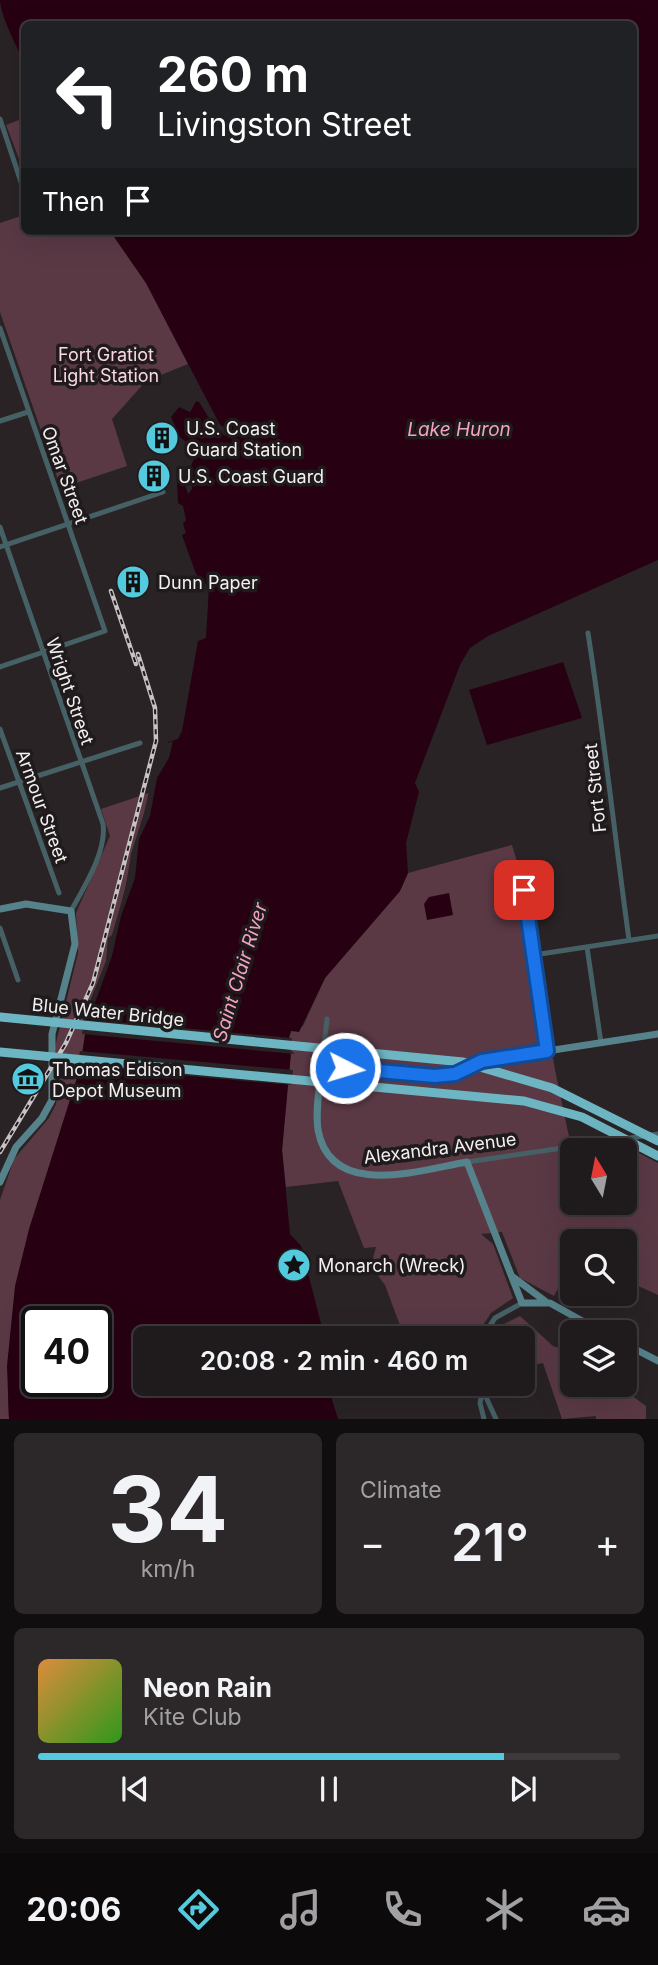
<!DOCTYPE html>
<meta charset="utf-8">
<style>
:root{--surface:#1f1a1c;--page:#2c2729;--text:#f1f3f6;--muted:#a1a1a3;--line:#3c383b;--accent:#54cade}
body{margin:0;font-family:Inter,sans-serif;background:var(--page);color:var(--text);height:100vh;display:flex;flex-direction:column;font-size:26px;white-space:nowrap}
*{box-sizing:border-box;margin:0}
p{font-size:23px;color:var(--muted)}
.icon{flex:none;width:38px;height:38px;fill:none;stroke:currentColor;stroke-width:2;stroke-linecap:round;stroke-linejoin:round}
.map{position:relative;height:1419px;overflow:hidden}
.side{display:flex;flex-direction:column;gap:14px;padding:14px;background:#110e0f;flex:1}
.side>*{flex:none}
.guide{position:absolute;left:21px;top:21px;width:616px;height:214px;border-radius:10px;box-shadow:0 7px 28px #0002,0 0 0 2px var(--line);background:#202124;color:#fff;overflow:hidden}
.needle{width:46px;rotate:350deg}
.tools{position:absolute;left:560px;top:1138px;display:grid;gap:14px}
.tools a{display:grid;place-items:center;width:77px;height:77px;border-radius:10px;background:var(--surface);box-shadow:0 7px 28px #0002,0 0 0 2px var(--line);font-size:35px}
.speed{position:absolute;left:21px;top:1306px;display:flex;gap:14px;font-size:35px;font-weight:700;text-align:center}
.speed>*{display:grid;place-content:center;width:91px;height:91px;border-radius:50%;background:var(--surface);box-shadow:0 7px 28px #0002,0 0 0 2px var(--line);line-height:1}
.speed .limit{border:4px solid #111;border-radius:10px;background:#fff;color:#111}
.pin{position:absolute;display:grid;place-items:center;width:60px;height:60px;color:#fff;margin:-30px;border-radius:14px;box-shadow:0 4px 10px #0006}
.me{position:absolute;width:77px;margin:-38px;rotate:95deg;stroke-linejoin:round;filter:drop-shadow(0 0 5px #0008)}
.turn{display:flex;align-items:center;gap:24px;height:147px;padding:0 21px;font-size:32px}
.turn .icon{width:91px;height:91px;stroke-width:2.5}
.turn b{display:block;font-size:49px;line-height:60px}
.then{display:flex;align-items:center;height:66px;padding:0 21px;background:#0003;gap:14px;font-size:26px}
.big{font-size:52px;font-weight:600;line-height:1.1}
.side .widget{flex:1;display:flex;flex-direction:column;justify-content:center;gap:10px;min-width:0;padding:0 24px;border-radius:10px;background:var(--page)}
.side .dial{align-items:center;gap:0}
.dial b{font-size:91px;line-height:1}
.song{display:flex;align-items:center;gap:21px}
.cover{width:84px;height:84px;border-radius:10px;background:linear-gradient(135deg,hsl(30 70% 55%),hsl(110 70% 35%))}
.played{height:7px;border-radius:4px;background:linear-gradient(90deg,var(--accent) 80%,var(--line) 80%)}
.keys{display:flex;justify-content:space-around;direction:ltr}
.heat{display:flex;justify-content:space-between;align-items:center;font-size:38px;direction:ltr}
.side .tiles{flex:1;display:grid;gap:14px;grid-template-columns:1fr 1fr}
.widget:last-child{grid-column:span 2}
.trip{position:absolute;left:133px;top:1326px;width:402px;height:70px;border-radius:10px;background:var(--surface);box-shadow:0 7px 28px #0002,0 0 0 2px var(--line);font-weight:600;line-height:70px;text-align:center}
.tabs{display:flex;height:112px;justify-content:space-around;align-items:center;background:#0c0a0b;color:var(--muted)}
.tabs .icon{width:49px;height:49px}
.tabs .on{color:var(--accent)}
.tabs b{font-size:32px;color:var(--text)}
.map>svg:first-child{display:block}
.green{fill:#5a3945}
.water{fill:#270012;fill-rule:evenodd}
.pier{fill:#292325}
.lines{fill:none;stroke-linecap:round;stroke-linejoin:round}
.street{stroke:#466166;stroke-width:5}
.secondary{stroke:#56838b;stroke-width:7}
.rail-casing{stroke:#c7c3c4;stroke-width:4.5}
.rail{stroke:#1f1a1b;stroke-width:2;stroke-dasharray:5;stroke-linecap:butt}
.highway-bridge{stroke:#6db5c2;stroke-width:9}
.route-casing{stroke:#114b97;stroke-width:18}
.route{stroke:#1a73e8;stroke-width:12}
.labels{text-anchor:middle;dominant-baseline:central;stroke-width:7;stroke-linejoin:round;paint-order:stroke}
.park-label{font-size:18px;fill:#fad7e3;stroke:#1f1a1b}
.poi-label{font-size:18px;fill:#f4f0f1;stroke:#1f1a1b;text-anchor:start}
.street-label{font-size:18px;fill:#f4f0f1;stroke:#1f1a1b}
.water-label{font-size:19px;font-style:italic;fill:#f4a2c1;stroke:#1f1a1b}
</style>
<div class="map">
<svg width="658" height="1419" viewBox="0 0 658 1419">
<rect width="100%" height="100%" fill="#292325"/>
<path class="green" d="M24,118V172L6,125Z
M24,215V231H110L146,283L188,364L146,381L112,419L127,466L61,488L0,312V223Z
M152,792C129,885 104,977 80,1069C49,1186 0,1295 9,1419H0V1200L14,1159L49,1118L56,1104L59,1084L55,1047L78,953L76,913L110,836L101,809Z
M512,845L525,888L555,1070L572,1151V1202H625V1150H584L622,1144L658,1163V1295L625,1280V1241H572V1262L554,1296L520,1278L502,1232L481,1234L493,1244L513,1298L491,1313L474,1339H405L385,1285L371,1266L376,1247L364,1248L338,1181L286,1187L282,1150L291,1053L285,1052L291,1031L303,1026L325,978L400,891L408,873Z
M520,1316L553,1346L572,1352V1384H616L646,1406V1419H596V1416L562,1419L543,1363L523,1367V1339H494L500,1326Z"/>
<path class="water" d="M0,0H658V560L488,636L470,648L460,665L415,783L419,792L406,843L408,873L400,891L325,978L299,1032L291,1031L285,1051L291,1052L282,1150L290,1234L301,1246L325,1339H145V1384H327L338,1419H9L7,1366L15,1286L29,1229L80,1068L88,1013L114,939L132,858L168,742L178,739L182,731L198,641L206,638L209,587L196,574L182,535L186,533L183,524L186,520L183,506L178,503L177,480L184,477L194,449L180,437L171,417L179,407L190,412L196,401L200,402L217,431L226,436L229,430L220,425L146,283L110,231H634V24H24V62C18,49 0,15 0,0ZM37,1321H96V1381H37Z
M563,662L582,718L487,745L469,690Z
M449,893L453,915L427,920L424,904L429,897Z"/>
<path class="pier" d="M202,397L220,425L229,430V435L217,431L199,402L196,401L190,412L176,405L190,409L193,398Z
M191,446L197,451L191,466L192,489L188,494L182,475Z
M173,741L169,758L157,778L150,816L139,839L135,878L121,916L112,956L92,1011L88,1013L86,1011L106,961L108,938L112,935L126,886L131,854L144,813L158,752L162,745Z
M84,1019L292,1038L289,1049L295,1054L82,1034Z
M80,1051L293,1070L291,1085L77,1066Z"/>
<g class="lines">
<path class="street" d="M0,119L24,191
M0,328L105,631L0,667
M0,421L28,412
M0,527L103,824C107,851 84,887 71,911
M0,547L163,492
M588,633C604,735 615,838 629,940
M0,729L59,893
M0,788L140,743
M524,890L547,1051
M0,928L18,980
M587,947L601,1043
M534,955L658,936
M322,1065L327,1019
M467,1162L658,1134
M481,1339L495,1318L522,1303
M480,1384L496,1419
M482,1394L480,1403L484,1419"/>
<path class="secondary" d="M0,909L26,904L71,911L75,944L52,1034V1100L42,1118L16,1147L0,1182
M513,1277L545,1301
M602,1332L550,1303H522L467,1162C420,1170 331,1200 318,1130C315,1109 320,1086 322,1065L445,1075L482,1061L658,1034
M625,1344L658,1361"/>
<defs>
<path id="rail" d="M111,591L136,664
M0,1152L66,1043L93,983L156,741L155,708L138,654"/>
</defs>
<use href="#rail" class="rail-casing"/>
<use href="#rail" class="rail"/>
<path class="highway-bridge" d="M0,1017L463,1062L552,1088L658,1141
M0,1052L524,1101L582,1117L658,1156"/>
</g>
<g class="lines">
<defs>
<path id="route" d="M345,1068L435,1076L455,1074L482,1061L547,1051L524,890"/>
</defs>
<use href="#route" class="route-casing"/>
<use href="#route" class="route"/>
</g>
<defs>
<symbol id="building-disc" viewBox="-11 -11 22 22"><circle r="9.5" fill="#54cade" stroke="#1f1a1b"/><path d="M-4-6H4V6H1V3H-1V6H-4ZM-2.5-4.3h1.7v1.8h-1.7ZM.8-4.3h1.7v1.8H.8ZM-2.5-1h1.7V.8h-1.7ZM.8-1h1.7V.8H.8Z" fill="#111"/></symbol>
<symbol id="museum-disc" viewBox="-11 -11 22 22"><circle r="9.5" fill="#54cade" stroke="#1f1a1b"/><path d="M0-6L6-3V-2H-6V-3ZM-5-1h2V3h-2ZM-1-1h2V3h-2ZM3-1h2V3H3ZM-6 4H6V6H-6Z" fill="#111"/></symbol>
<symbol id="sight-disc" viewBox="-11 -11 22 22"><circle r="9.5" fill="#54cade" stroke="#1f1a1b"/><path d="M0-6L1.8-2.2L6-1.7L2.9 1.2L3.7 5.4L0 3.3L-3.7 5.4L-2.9 1.2L-6-1.7L-1.8-2.2Z" fill="#111"/></symbol>
</defs>
<g fill-rule="evenodd">
<use href="#building-disc" x="143" y="419" width="38" height="38"/>
<use href="#building-disc" x="135" y="457" width="38" height="38"/>
<use href="#building-disc" x="114" y="563" width="38" height="38"/>
<use href="#museum-disc" x="9" y="1060" width="38" height="38"/>
<use href="#sight-disc" x="275" y="1246" width="38" height="38"/>
</g>
<g class="labels">
<g class="park-label">
<text x="106" y="354">Fort Gratiot<tspan x="106" dy="21">Light Station</tspan></text>
</g>
<g class="poi-label">
<text x="186" y="428">U.S. Coast<tspan x="186" dy="21">Guard Station</tspan></text>
<text x="178" y="476">U.S. Coast Guard</text>
<text x="158" y="582">Dunn Paper</text>
<text x="52" y="1069">Thomas Edison<tspan x="52" dy="21">Depot Museum</tspan></text>
<text x="318" y="1265">Monarch (Wreck)</text>
</g>
<g class="street-label">
<text transform="translate(65 475) rotate(70)">Omar Street</text>
<text transform="translate(70 691) rotate(71)">Wright Street</text>
<text transform="translate(595 788) rotate(-96)">Fort Street</text>
<text transform="translate(42 806) rotate(70)">Armour Street</text>
<text transform="translate(108 1012) rotate(6)">Blue Water Bridge</text>
<text transform="translate(440 1148) rotate(-7)">Alexandra Avenue</text>
</g>
<g class="water-label">
<text x="459" y="429">Lake Huron</text>
<text transform="translate(240 972) rotate(-73)">Saint Clair River</text>
</g>
</g>
</svg>
<div class="tools">
<a><svg class="needle" viewBox="-14 -14 28 28"><path d="M0-13l5 13h-10z" fill="#e53935"/><path d="M0 13l5-13h-10z" fill="#a1a1a3"/></svg></a>
<a><svg class="icon" aria-label="search" viewBox="0 0 24 24"><circle cx="10" cy="10" r="6"/><path d="M15 15l6 6"/></svg></a>
<a><svg class="icon" aria-label="layers" viewBox="0 0 24 24"><path d="M12 4l9 5-9 5-9-5zM3 14l9 5 9-5"/></svg></a>
</div>
<div class="speed"><div class="limit">40</div></div>
<div class="pin" style="left:524px;top:890px;background:#d93025"><svg class="icon" aria-label="arrive" viewBox="0 0 24 24"><path d="M6 21V4h12l-3 4 3 4H6"/></svg></div>
<svg class="me" style="left:345px;top:1068px" viewBox="-20 -20 40 40"><circle r="17" fill="#1a73e8" stroke="#fff" stroke-width="3"/><path d="M0-11L8 9 0 5-8 9z" fill="#fff"/></svg>
<div class="trip">20:08 · 2 min · 460 m</div>
<div class="guide">
<div class="turn"><svg class="icon" aria-label="left" viewBox="0 0 24 24"><path d="M17 20v-9H6M10 6l-5 5 5 5"/></svg><div><b>260 m</b>Livingston Street</div></div>
<div class="then">Then<svg class="icon" aria-label="arrive" viewBox="0 0 24 24"><path d="M6 21V4h12l-3 4 3 4H6"/></svg></div>
</div>
</div>
<section class="side">
<div class="tiles">
<div class="widget dial"><b>34</b><p>km/h</p></div>
<div class="widget"><p>Climate</p>
<div class="heat"><a>−</a><b class="big">21°</b><a>+</a></div>
</div>
<div class="widget">
<div class="song"><i class="cover"></i><div><b>Neon Rain</b><p>Kite Club</p></div></div>
<div class="played"></div>
<div class="keys"><svg class="icon" aria-label="previous" viewBox="0 0 24 24"><path d="M18 5L8 12l10 7zM5 5v14"/></svg><svg class="icon" aria-label="pause" viewBox="0 0 24 24"><path d="M8 5v14M16 5v14"/></svg><svg class="icon" aria-label="next" viewBox="0 0 24 24"><path d="M6 5l10 7-10 7zM19 5v14"/></svg></div>
</div>
</div>
</section>
<nav class="tabs">
<b>20:06</b>
<svg class="icon on" aria-label="directions" viewBox="0 0 24 24"><path d="M12 3l9 9-9 9-9-9zM9 14v-3h6M13 9l2 2-2 2"/></svg>
<svg class="icon" aria-label="music" viewBox="0 0 24 24"><path d="M9 18V5l10-2v13"/><circle cx="6" cy="18" r="3"/><circle cx="16" cy="16" r="3"/></svg>
<svg class="icon" aria-label="phone" viewBox="0 0 24 24"><path d="M5 4h4l2 5-3 2q2 4 5 5l2-3 5 2v4C11 20 4 13 5 4z"/></svg>
<svg class="icon" aria-label="climate" viewBox="0 0 24 24"><path d="M12 3v18M4 7l16 10M4 17L20 7"/></svg>
<svg class="icon" aria-label="car" viewBox="0 0 24 24"><path d="M5 17H2v-5l4-1 3-4h7l3 4 3 1v5h-3M9 17h6M6 11h13"/><circle cx="7" cy="17" r="2"/><circle cx="17" cy="17" r="2"/></svg>
</nav>
